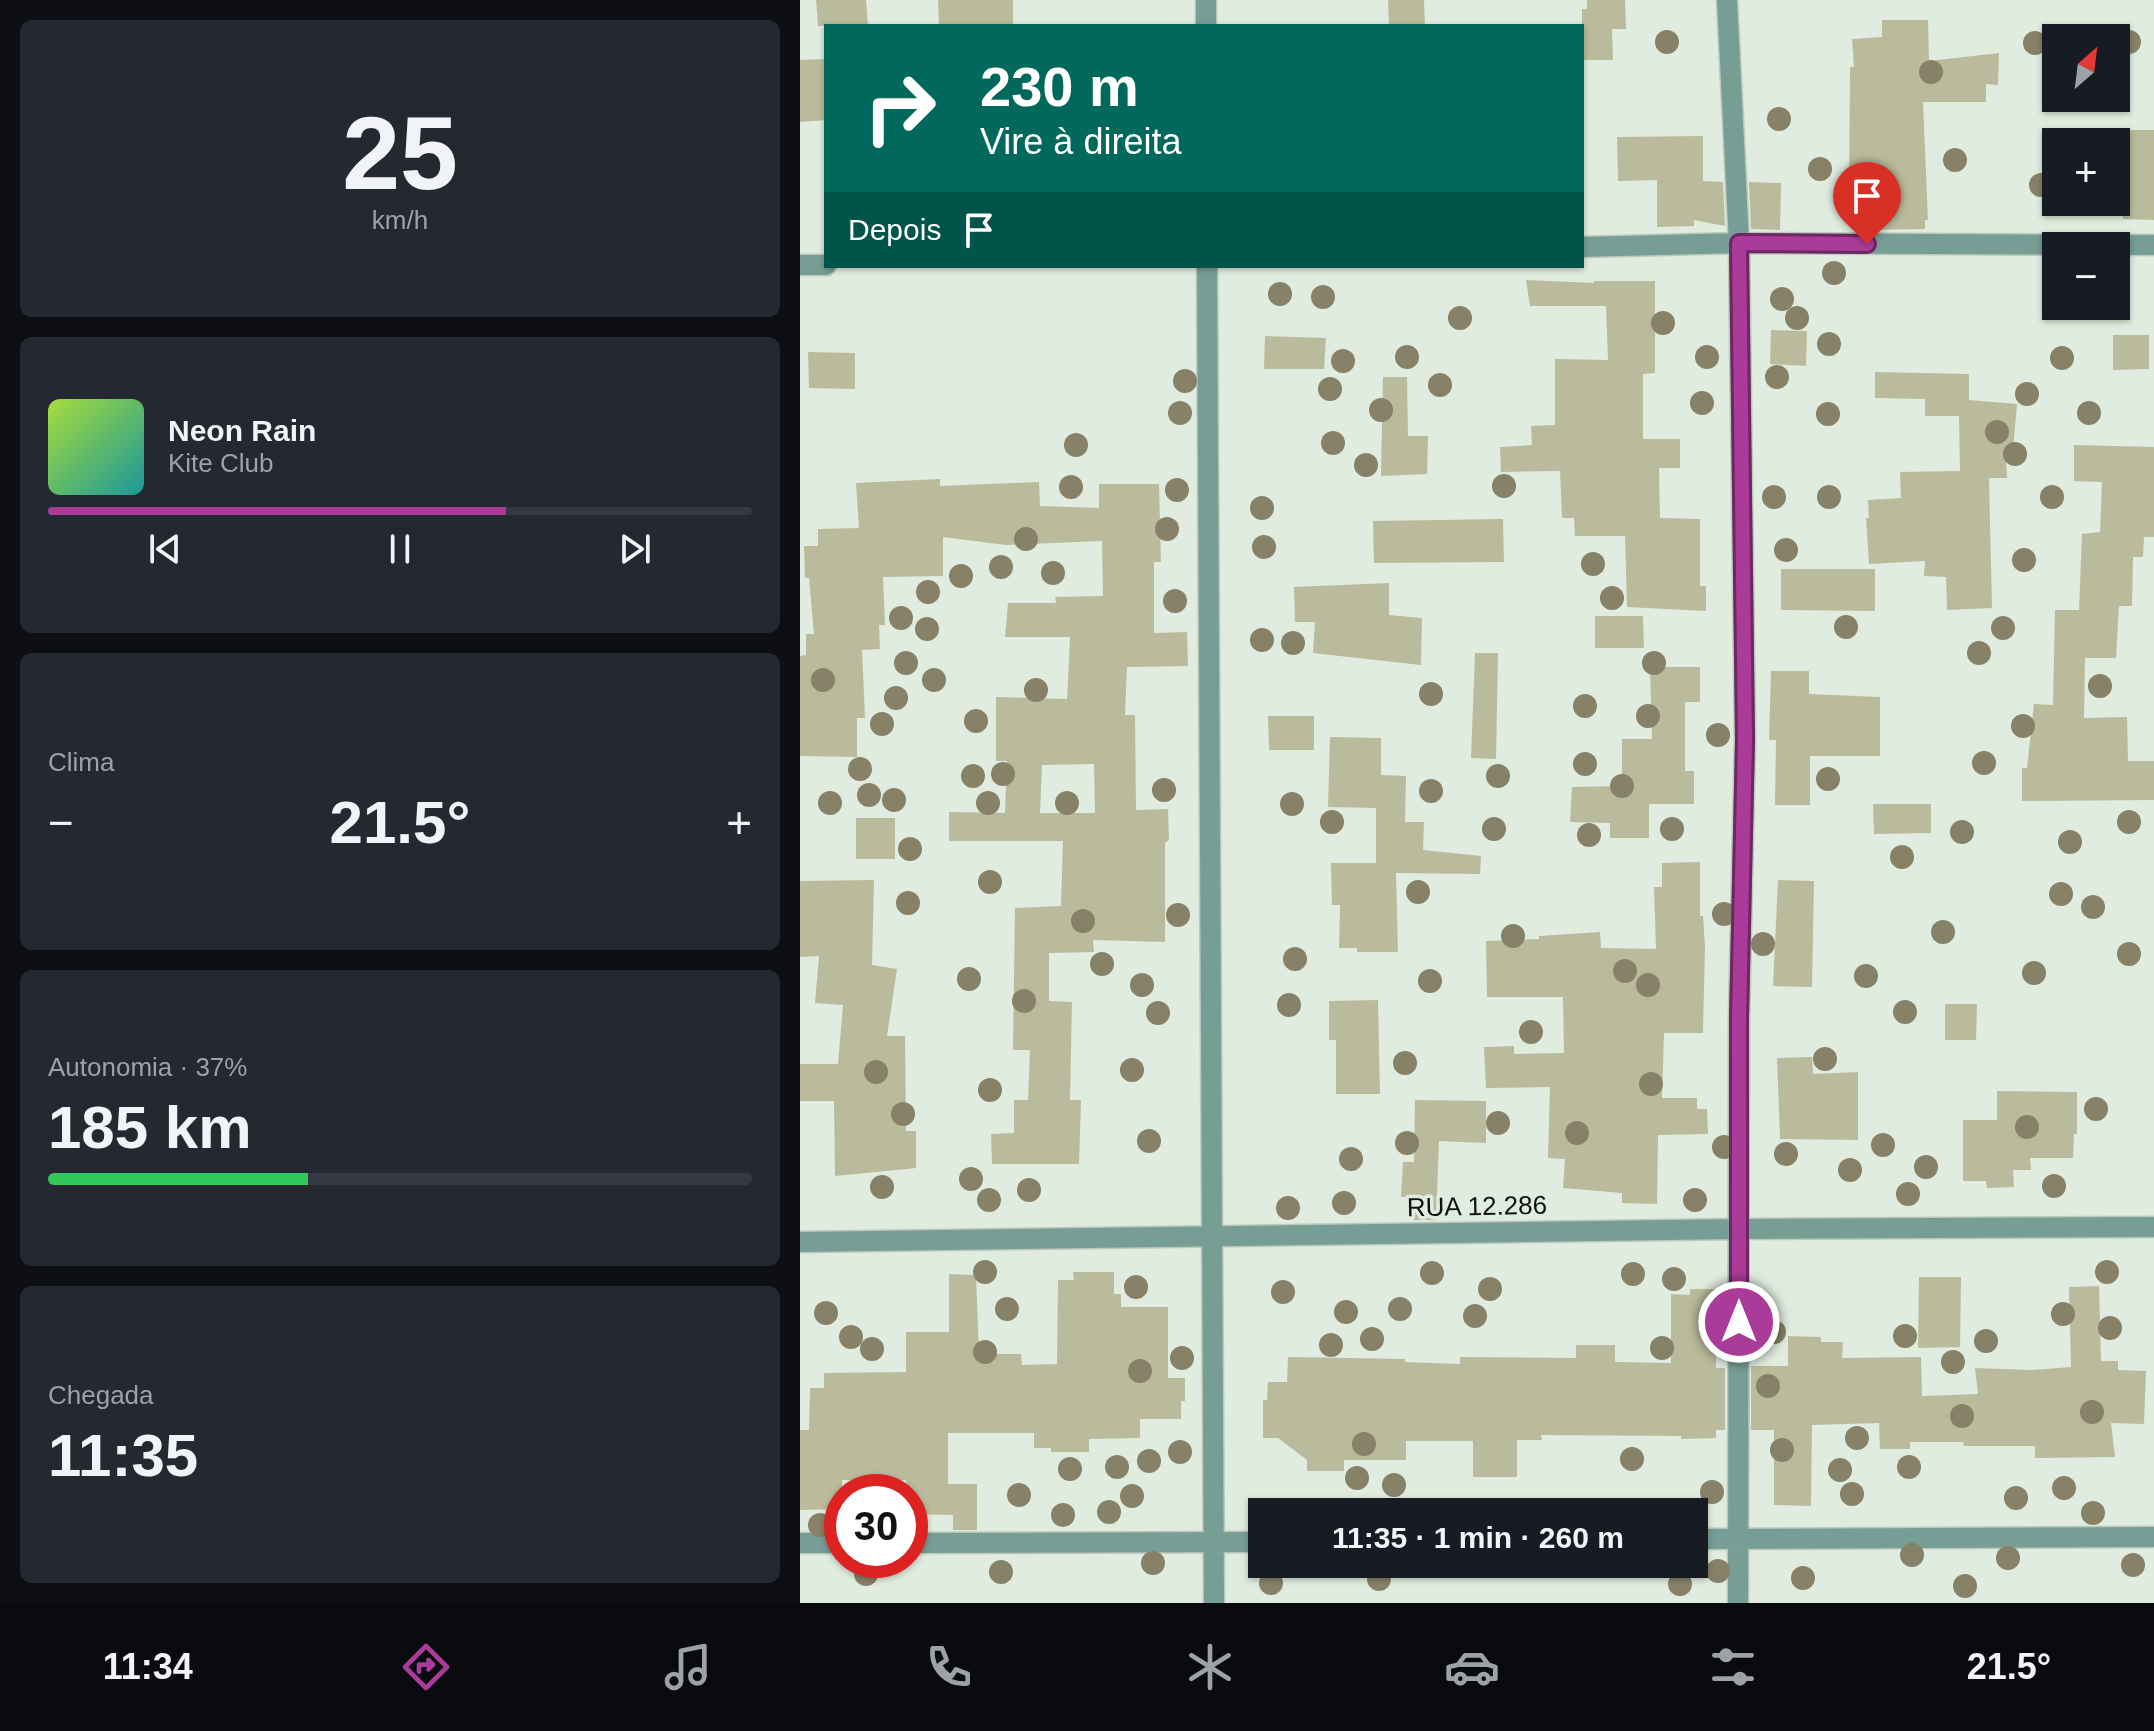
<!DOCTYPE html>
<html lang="pt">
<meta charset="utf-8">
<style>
:root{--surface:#171b24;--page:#242831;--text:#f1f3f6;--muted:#9ea1a6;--line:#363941;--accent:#ab3b98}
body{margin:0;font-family:Arial,sans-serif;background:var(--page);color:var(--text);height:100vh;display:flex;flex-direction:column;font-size:30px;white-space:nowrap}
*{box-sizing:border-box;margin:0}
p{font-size:26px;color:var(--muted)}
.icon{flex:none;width:44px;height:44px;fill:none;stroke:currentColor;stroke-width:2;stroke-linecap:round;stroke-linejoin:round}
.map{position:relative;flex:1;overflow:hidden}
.side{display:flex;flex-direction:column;gap:20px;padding:20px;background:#0d0f14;width:800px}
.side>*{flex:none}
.top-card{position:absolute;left:24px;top:24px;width:760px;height:244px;border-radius:0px;box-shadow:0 2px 6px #0004;background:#00695c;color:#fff;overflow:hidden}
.needle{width:52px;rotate:28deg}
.controls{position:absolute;left:1242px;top:24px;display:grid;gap:16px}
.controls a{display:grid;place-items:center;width:88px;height:88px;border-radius:0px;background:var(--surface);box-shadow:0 2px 6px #0004;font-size:40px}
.speed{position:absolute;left:24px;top:1474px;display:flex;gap:16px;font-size:40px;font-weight:700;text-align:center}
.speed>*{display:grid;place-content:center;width:104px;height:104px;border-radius:50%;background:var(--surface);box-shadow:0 2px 6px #0004;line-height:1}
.speed .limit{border:12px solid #d22;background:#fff;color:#111}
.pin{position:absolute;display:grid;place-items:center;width:68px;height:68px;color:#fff;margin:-82px -34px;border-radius:50% 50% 50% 0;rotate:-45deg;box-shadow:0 0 8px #0007}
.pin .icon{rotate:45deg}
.me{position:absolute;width:88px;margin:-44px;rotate:0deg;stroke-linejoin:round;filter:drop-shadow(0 0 6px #0008)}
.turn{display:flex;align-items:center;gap:28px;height:168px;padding:0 24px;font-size:36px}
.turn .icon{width:104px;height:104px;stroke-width:2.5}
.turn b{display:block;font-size:56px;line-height:68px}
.then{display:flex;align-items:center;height:76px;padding:0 24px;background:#0003;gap:16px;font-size:30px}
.big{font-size:60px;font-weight:800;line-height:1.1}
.side .tile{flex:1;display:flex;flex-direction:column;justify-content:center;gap:12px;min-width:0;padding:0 28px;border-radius:12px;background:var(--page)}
.side .dial{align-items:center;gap:0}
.dial b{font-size:104px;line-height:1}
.song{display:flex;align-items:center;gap:24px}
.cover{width:96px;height:96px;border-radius:12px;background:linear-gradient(135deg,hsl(80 70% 55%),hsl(180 70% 35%))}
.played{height:8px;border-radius:4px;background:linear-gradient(90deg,var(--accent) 65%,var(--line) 65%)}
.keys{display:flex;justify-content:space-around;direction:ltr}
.heat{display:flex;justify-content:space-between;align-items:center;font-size:44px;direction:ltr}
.charge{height:12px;border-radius:6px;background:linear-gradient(90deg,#34c759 37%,var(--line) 0)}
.trip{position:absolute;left:448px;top:1498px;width:460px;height:80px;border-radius:0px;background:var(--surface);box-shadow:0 2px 6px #0004;font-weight:800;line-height:80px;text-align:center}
.tabs{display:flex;height:128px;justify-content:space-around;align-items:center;background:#090b0e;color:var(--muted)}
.tabs .icon{width:56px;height:56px}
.tabs .current{color:var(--accent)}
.tabs b{font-size:36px;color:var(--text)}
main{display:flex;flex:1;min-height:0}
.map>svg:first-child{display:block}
.building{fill:#b9bb9c;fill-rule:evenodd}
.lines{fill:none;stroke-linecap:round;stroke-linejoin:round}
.minor-casing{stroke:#bec9be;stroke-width:23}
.minor{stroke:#779e94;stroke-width:20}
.tree{fill:#878168}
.route-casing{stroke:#6f2663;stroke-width:20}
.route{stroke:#ab3b98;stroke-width:14}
.labels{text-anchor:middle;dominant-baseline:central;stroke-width:7;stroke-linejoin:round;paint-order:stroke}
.street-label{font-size:26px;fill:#0e120e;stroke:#e0ecdf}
</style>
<main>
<section class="side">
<div class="tile dial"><b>25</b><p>km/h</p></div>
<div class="tile">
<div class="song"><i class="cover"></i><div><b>Neon Rain</b><p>Kite Club</p></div></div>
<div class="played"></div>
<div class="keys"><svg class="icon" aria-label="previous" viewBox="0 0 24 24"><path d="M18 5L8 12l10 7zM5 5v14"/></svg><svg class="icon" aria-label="pause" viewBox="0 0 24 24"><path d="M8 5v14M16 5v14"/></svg><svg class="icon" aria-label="next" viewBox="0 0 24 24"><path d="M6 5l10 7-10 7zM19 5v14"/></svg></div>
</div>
<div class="tile"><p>Clima</p>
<div class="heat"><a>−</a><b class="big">21.5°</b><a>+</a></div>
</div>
<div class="tile"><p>Autonomia · 37%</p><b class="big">185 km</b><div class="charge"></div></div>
<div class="tile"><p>Chegada</p><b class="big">11:35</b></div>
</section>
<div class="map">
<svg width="1354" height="1603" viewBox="0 0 1354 1603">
<rect width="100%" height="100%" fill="#e0ecdf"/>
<path class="building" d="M16,0H66L68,26H18Z
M138,0H213V26H139Z
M588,0H624L625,26H589Z
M787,0H825L826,29H812L813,60H782V9H787Z
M1082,20H1128L1129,61L1199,53L1198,85L1186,84V102H1123L1128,220H1125V229L1061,230L1059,198H1049L1050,67H1054L1052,39L1082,37Z
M26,59V120L0,122V60Z
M1323,130H1354V220L1323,219Z
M903,136V181L923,182L925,226L894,220V226L857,227V180L818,181L817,137Z
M949,182L981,183L980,230L951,229Z
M726,280L794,283V281H855V373L843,374V439H880V468H859L860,518L900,519V586H906V611L827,607L825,536H775L774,518H762L760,471L701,472L700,447L732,445L731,426L755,425V359L808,360L806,306H730Z
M971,330L1007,331L1006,366L970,364Z
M1313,335H1349V369L1313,370Z
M465,336L526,338L524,369H464Z
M8,352L55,353V389L9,388Z
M1075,372L1169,374V400L1217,404L1212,462L1206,461L1207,478H1189L1192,608L1147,610L1146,577L1124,576L1125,561L1069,564L1066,518H1069L1068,500L1101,498L1100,472L1160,471L1159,416H1125V399L1075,398Z
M583,377H607L608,436H628L627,474L581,476Z
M1274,445L1354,447V537H1344L1343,557H1333L1332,606H1319L1316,658H1285L1284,718L1327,717L1328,761H1354V800L1222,801V768H1227L1234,704L1253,705L1255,610H1279L1282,534L1300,532L1302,482L1274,481Z
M140,479V486L239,482L240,506L299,508V484H359L361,562H354V633L387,632L388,666L327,667L325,715H335L336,810L368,809L369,840L365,843V942L293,940L294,952L249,953V1001L272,1002L270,1100H281L279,1164H192L191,1134L214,1133V1100H228L230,1050H213L215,908L261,906L263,841H149V812L205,813L207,761H196V697L267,699L270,637H205L208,603H256L255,597L303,596L302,541L206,545L143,537V576L83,577L85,625H79L80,649L62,650L65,718H57V757L0,756V656L6,655V634H14L9,578H5L4,546H18V529L59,528L56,483ZM294,764L295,813H240L242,765Z
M703,519L704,562L574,563L573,521Z
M981,569H1075V611L981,610Z
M589,583V615L622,618L621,665L513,653L515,622H495L494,587Z
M795,616H843L844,648H795Z
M675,653H698L696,759L671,758Z
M850,667H900V702H885V771H894V804H849V838H810V823L770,822L772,787L822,786V739H852Z
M971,671H1009V694L1080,697V756H1010V805H975L976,740H969Z
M468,716H514V750H469Z
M530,737L581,738V775L606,776L605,822H624L623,850L681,856L680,874L596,873L598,952H557V948H539L540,905H532L531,863H576V808L528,807Z
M1073,804H1131V833L1074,834Z
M56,818H95V859H56Z
M900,862V916H903L905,947L903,1033H864L862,1098H897V1109H907L908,1134L858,1135L857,1204L822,1203V1193L763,1188L765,1159L748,1158L750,1087L686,1088L684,1047L714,1046V1054L764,1053L763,997H687L686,941L739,939V936L800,932L801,948L856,949L854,887H862V863Z
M74,880L72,965L97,969L87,1036H105L106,1131H116V1168L35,1176L34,1101H0V1064H38L43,1005L15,1003L19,956L0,957V881Z
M978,880L1014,881L1012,987L973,986Z
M578,1000L580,1094H536V1040H529V1001Z
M1145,1004H1177L1176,1040H1145Z
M1012,1057L1013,1074L1058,1072V1140L980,1139L977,1058Z
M1197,1091L1277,1092V1134H1274L1273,1158H1230L1231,1170H1213L1214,1187L1187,1188L1186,1181H1163V1120H1197Z
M615,1100L686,1101V1143L639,1141L636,1220H614V1197H601L603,1162H614Z
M273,1272H314V1294H321V1307H368V1378H385V1401H381V1419H340V1438L289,1439V1452H251V1448H234V1433H148V1484H177V1530H153V1515L110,1514V1492H107L106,1480H42V1509L0,1510V1430H9L10,1388H24V1373L106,1372V1332H149V1274L176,1275L179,1354H221L222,1365L257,1364L258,1280H274Z
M1119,1277H1161L1160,1347L1118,1348Z
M1299,1286L1301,1361H1318V1370L1346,1371L1344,1424L1311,1423L1315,1457L1235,1458V1446H1164L1163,1442H1110V1449H1080L1079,1423L1012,1425L1011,1506L974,1505V1430H951V1366H988V1336L1021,1337V1342H1043L1042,1358L1121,1357L1122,1396L1178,1394L1175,1368L1232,1370L1271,1367L1269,1287Z
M890,1289H916V1368H925V1430H916V1438L881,1439V1436L741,1435L742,1440H717V1477H673V1441H606V1460H544V1471H507V1460L478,1438H463V1400H467L468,1382H487L488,1357L605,1359V1362L660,1364V1357L776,1358V1345H815V1362L871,1363V1294L890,1295Z"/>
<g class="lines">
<defs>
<path id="minor" d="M406,0V26
M927,0L939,243L945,740L939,1019L938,1603
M782,247L939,243L1354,245
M0,265H26
M407,266L414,1603
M0,1242L939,1229L1354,1227
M894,1539L1354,1537
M0,1543H42
M110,1543L462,1542"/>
</defs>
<use href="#minor" class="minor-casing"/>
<use href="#minor" class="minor"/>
</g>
<g class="tree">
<circle cx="867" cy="42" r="12"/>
<circle cx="1329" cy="42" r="12"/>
<circle cx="1235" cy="43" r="12"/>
<circle cx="1131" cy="72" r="12"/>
<circle cx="979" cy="119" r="12"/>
<circle cx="1155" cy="160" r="12"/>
<circle cx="1020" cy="169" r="12"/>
<circle cx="1241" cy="185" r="12"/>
<circle cx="1034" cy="273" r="12"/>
<circle cx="480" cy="294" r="12"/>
<circle cx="523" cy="297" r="12"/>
<circle cx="982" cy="299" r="12"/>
<circle cx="660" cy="318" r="12"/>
<circle cx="997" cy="318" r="12"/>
<circle cx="863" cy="323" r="12"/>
<circle cx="1029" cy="344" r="12"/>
<circle cx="607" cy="357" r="12"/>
<circle cx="907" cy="357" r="12"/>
<circle cx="1262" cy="358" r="12"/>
<circle cx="543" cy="361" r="12"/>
<circle cx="977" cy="377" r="12"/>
<circle cx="385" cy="381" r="12"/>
<circle cx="640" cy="385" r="12"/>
<circle cx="530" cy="389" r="12"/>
<circle cx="1227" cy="394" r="12"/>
<circle cx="902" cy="403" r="12"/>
<circle cx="581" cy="410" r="12"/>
<circle cx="380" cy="413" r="12"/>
<circle cx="1289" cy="413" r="12"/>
<circle cx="1028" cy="414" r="12"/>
<circle cx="1197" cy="432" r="12"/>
<circle cx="533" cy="443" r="12"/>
<circle cx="276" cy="445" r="12"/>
<circle cx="1215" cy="454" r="12"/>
<circle cx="566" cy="465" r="12"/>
<circle cx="704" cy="486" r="12"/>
<circle cx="271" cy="487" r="12"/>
<circle cx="377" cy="490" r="12"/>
<circle cx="974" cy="497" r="12"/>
<circle cx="1029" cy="497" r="12"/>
<circle cx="1252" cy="497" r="12"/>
<circle cx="462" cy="508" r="12"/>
<circle cx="367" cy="529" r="12"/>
<circle cx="226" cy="539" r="12"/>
<circle cx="464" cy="547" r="12"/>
<circle cx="986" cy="550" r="12"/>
<circle cx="1224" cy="560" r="12"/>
<circle cx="793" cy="564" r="12"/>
<circle cx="201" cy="567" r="12"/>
<circle cx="253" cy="573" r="12"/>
<circle cx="161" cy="576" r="12"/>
<circle cx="128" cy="592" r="12"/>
<circle cx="812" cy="598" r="12"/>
<circle cx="375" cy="601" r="12"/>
<circle cx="101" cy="618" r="12"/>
<circle cx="1046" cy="627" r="12"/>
<circle cx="1203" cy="628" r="12"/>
<circle cx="127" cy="629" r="12"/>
<circle cx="462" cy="640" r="12"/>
<circle cx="493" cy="643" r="12"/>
<circle cx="1179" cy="653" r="12"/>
<circle cx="106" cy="663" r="12"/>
<circle cx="854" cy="663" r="12"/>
<circle cx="23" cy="680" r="12"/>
<circle cx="134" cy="680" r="12"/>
<circle cx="1300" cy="686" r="12"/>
<circle cx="236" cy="690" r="12"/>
<circle cx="631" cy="694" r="12"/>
<circle cx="96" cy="698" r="12"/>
<circle cx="785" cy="706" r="12"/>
<circle cx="848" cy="716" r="12"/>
<circle cx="176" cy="721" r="12"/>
<circle cx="82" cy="724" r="12"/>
<circle cx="1223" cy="726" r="12"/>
<circle cx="918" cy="735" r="12"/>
<circle cx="1184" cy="763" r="12"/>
<circle cx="785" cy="764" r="12"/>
<circle cx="60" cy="769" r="12"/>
<circle cx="203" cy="774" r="12"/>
<circle cx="173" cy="776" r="12"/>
<circle cx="698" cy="776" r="12"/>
<circle cx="1028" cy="779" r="12"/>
<circle cx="822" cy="786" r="12"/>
<circle cx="364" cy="790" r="12"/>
<circle cx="631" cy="791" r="12"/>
<circle cx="69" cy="795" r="12"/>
<circle cx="94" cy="800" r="12"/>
<circle cx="30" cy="803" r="12"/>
<circle cx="188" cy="803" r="12"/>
<circle cx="267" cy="803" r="12"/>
<circle cx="492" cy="804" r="12"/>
<circle cx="532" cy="822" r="12"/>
<circle cx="1329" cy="822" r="12"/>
<circle cx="694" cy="829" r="12"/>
<circle cx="872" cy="829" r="12"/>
<circle cx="1162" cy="832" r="12"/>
<circle cx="789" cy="835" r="12"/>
<circle cx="1270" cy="842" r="12"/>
<circle cx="110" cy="849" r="12"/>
<circle cx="1102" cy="857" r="12"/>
<circle cx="190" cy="882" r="12"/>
<circle cx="618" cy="892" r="12"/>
<circle cx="1261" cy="894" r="12"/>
<circle cx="108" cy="903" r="12"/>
<circle cx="1293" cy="907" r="12"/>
<circle cx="924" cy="914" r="12"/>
<circle cx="378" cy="915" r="12"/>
<circle cx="283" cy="921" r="12"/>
<circle cx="1143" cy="932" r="12"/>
<circle cx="713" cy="936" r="12"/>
<circle cx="963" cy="944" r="12"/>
<circle cx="1329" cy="954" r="12"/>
<circle cx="495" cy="959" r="12"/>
<circle cx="302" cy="964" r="12"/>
<circle cx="825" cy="971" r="12"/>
<circle cx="1234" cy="973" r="12"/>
<circle cx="1066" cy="976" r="12"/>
<circle cx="169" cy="979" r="12"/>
<circle cx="630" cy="981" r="12"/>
<circle cx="342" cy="985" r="12"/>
<circle cx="848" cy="985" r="12"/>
<circle cx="224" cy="1001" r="12"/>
<circle cx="489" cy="1005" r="12"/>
<circle cx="1105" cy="1012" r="12"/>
<circle cx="358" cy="1013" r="12"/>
<circle cx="731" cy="1032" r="12"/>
<circle cx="1025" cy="1059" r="12"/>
<circle cx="605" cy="1063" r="12"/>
<circle cx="332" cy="1070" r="12"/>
<circle cx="76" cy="1072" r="12"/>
<circle cx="851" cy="1084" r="12"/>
<circle cx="190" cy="1090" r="12"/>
<circle cx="1296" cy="1109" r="12"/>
<circle cx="103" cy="1114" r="12"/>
<circle cx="698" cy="1123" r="12"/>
<circle cx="1227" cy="1127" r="12"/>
<circle cx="777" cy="1133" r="12"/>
<circle cx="349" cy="1141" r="12"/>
<circle cx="607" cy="1143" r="12"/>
<circle cx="1083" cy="1145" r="12"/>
<circle cx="924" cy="1147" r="12"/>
<circle cx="986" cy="1154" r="12"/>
<circle cx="551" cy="1159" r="12"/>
<circle cx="1126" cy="1167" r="12"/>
<circle cx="1050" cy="1170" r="12"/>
<circle cx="171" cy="1179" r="12"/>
<circle cx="1254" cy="1186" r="12"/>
<circle cx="82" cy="1187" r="12"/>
<circle cx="229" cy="1190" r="12"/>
<circle cx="1108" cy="1194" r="12"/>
<circle cx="189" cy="1200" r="12"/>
<circle cx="895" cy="1200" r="12"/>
<circle cx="544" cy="1203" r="12"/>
<circle cx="488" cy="1208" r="12"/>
<circle cx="185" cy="1272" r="12"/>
<circle cx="1307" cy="1272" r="12"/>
<circle cx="632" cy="1273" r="12"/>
<circle cx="833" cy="1274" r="12"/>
<circle cx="874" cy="1279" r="12"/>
<circle cx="336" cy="1287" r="12"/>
<circle cx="690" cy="1289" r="12"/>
<circle cx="483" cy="1292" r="12"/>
<circle cx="207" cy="1309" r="12"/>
<circle cx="600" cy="1309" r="12"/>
<circle cx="546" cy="1312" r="12"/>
<circle cx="26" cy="1313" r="12"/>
<circle cx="1263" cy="1314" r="12"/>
<circle cx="675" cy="1316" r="12"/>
<circle cx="1310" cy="1328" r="12"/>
<circle cx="974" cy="1332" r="12"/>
<circle cx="1105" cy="1336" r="12"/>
<circle cx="51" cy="1337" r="12"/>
<circle cx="572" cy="1339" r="12"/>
<circle cx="1186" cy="1341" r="12"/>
<circle cx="531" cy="1345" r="12"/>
<circle cx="862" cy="1348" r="12"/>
<circle cx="72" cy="1349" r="12"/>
<circle cx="185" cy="1352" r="12"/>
<circle cx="382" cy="1358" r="12"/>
<circle cx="1153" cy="1362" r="12"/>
<circle cx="340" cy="1371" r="12"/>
<circle cx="968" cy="1386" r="12"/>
<circle cx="1292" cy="1412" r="12"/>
<circle cx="1162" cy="1416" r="12"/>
<circle cx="1057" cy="1438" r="12"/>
<circle cx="564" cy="1444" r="12"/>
<circle cx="982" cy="1450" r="12"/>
<circle cx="380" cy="1452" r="12"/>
<circle cx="832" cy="1459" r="12"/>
<circle cx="349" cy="1461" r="12"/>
<circle cx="317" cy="1467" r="12"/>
<circle cx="1109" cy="1467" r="12"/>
<circle cx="270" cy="1469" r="12"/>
<circle cx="1040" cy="1470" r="12"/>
<circle cx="557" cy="1478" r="12"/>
<circle cx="594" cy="1485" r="12"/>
<circle cx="1264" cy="1488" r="12"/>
<circle cx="912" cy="1492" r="12"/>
<circle cx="1052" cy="1494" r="12"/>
<circle cx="219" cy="1495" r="12"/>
<circle cx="332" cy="1496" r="12"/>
<circle cx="1216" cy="1498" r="12"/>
<circle cx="309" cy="1512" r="12"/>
<circle cx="1293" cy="1513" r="12"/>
<circle cx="263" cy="1515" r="12"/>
<circle cx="20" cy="1525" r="12"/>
<circle cx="1112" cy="1555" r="12"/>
<circle cx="1208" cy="1558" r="12"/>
<circle cx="353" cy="1563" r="12"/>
<circle cx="1333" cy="1565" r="12"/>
<circle cx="918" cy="1571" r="12"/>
<circle cx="201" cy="1572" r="12"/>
<circle cx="66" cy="1574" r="12"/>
<circle cx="1003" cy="1578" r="12"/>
<circle cx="579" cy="1579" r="12"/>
<circle cx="471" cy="1583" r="12"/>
<circle cx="880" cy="1584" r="12"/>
<circle cx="1165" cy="1586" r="12"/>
</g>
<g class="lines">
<defs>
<path id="route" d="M939,1322V1019L945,740L939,243L1067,244"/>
</defs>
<use href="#route" class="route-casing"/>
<use href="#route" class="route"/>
</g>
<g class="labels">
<g class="street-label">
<text transform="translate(677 1206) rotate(-1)">RUA 12.286</text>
</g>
</g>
</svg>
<div class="controls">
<a><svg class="needle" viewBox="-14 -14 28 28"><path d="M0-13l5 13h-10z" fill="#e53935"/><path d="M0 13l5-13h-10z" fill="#9ea1a6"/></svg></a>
<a>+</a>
<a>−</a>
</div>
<div class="speed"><div class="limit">30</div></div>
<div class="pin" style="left:1067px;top:244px;background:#d93025"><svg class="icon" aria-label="arrive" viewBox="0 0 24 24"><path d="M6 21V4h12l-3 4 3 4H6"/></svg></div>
<svg class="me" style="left:939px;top:1322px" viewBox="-20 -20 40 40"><circle r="17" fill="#ab3b98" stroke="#fff" stroke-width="3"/><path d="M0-11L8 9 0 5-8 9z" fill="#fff"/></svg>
<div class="trip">11:35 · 1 min · 260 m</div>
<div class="top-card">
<div class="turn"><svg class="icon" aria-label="right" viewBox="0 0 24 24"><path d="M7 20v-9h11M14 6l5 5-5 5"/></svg><div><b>230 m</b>Vire à direita</div></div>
<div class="then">Depois<svg class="icon" aria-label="arrive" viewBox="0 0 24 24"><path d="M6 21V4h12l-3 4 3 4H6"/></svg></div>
</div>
</div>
</main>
<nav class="tabs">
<b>11:34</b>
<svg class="icon current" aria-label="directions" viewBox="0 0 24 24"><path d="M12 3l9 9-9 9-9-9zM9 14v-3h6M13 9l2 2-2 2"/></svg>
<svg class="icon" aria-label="music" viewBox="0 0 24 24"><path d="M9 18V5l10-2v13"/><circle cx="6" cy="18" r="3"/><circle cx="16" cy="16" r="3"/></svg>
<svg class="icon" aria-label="phone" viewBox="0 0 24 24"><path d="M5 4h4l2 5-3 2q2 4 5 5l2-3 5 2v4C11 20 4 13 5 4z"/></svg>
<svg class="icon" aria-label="climate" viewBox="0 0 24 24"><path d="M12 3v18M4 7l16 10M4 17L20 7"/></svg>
<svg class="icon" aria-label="car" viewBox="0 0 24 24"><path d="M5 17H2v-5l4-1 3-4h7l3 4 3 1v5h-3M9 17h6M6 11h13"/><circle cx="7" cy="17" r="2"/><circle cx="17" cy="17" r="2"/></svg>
<svg class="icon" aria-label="filters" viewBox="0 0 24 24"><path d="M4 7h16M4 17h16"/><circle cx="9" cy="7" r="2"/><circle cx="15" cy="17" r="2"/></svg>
<b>21.5°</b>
</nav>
